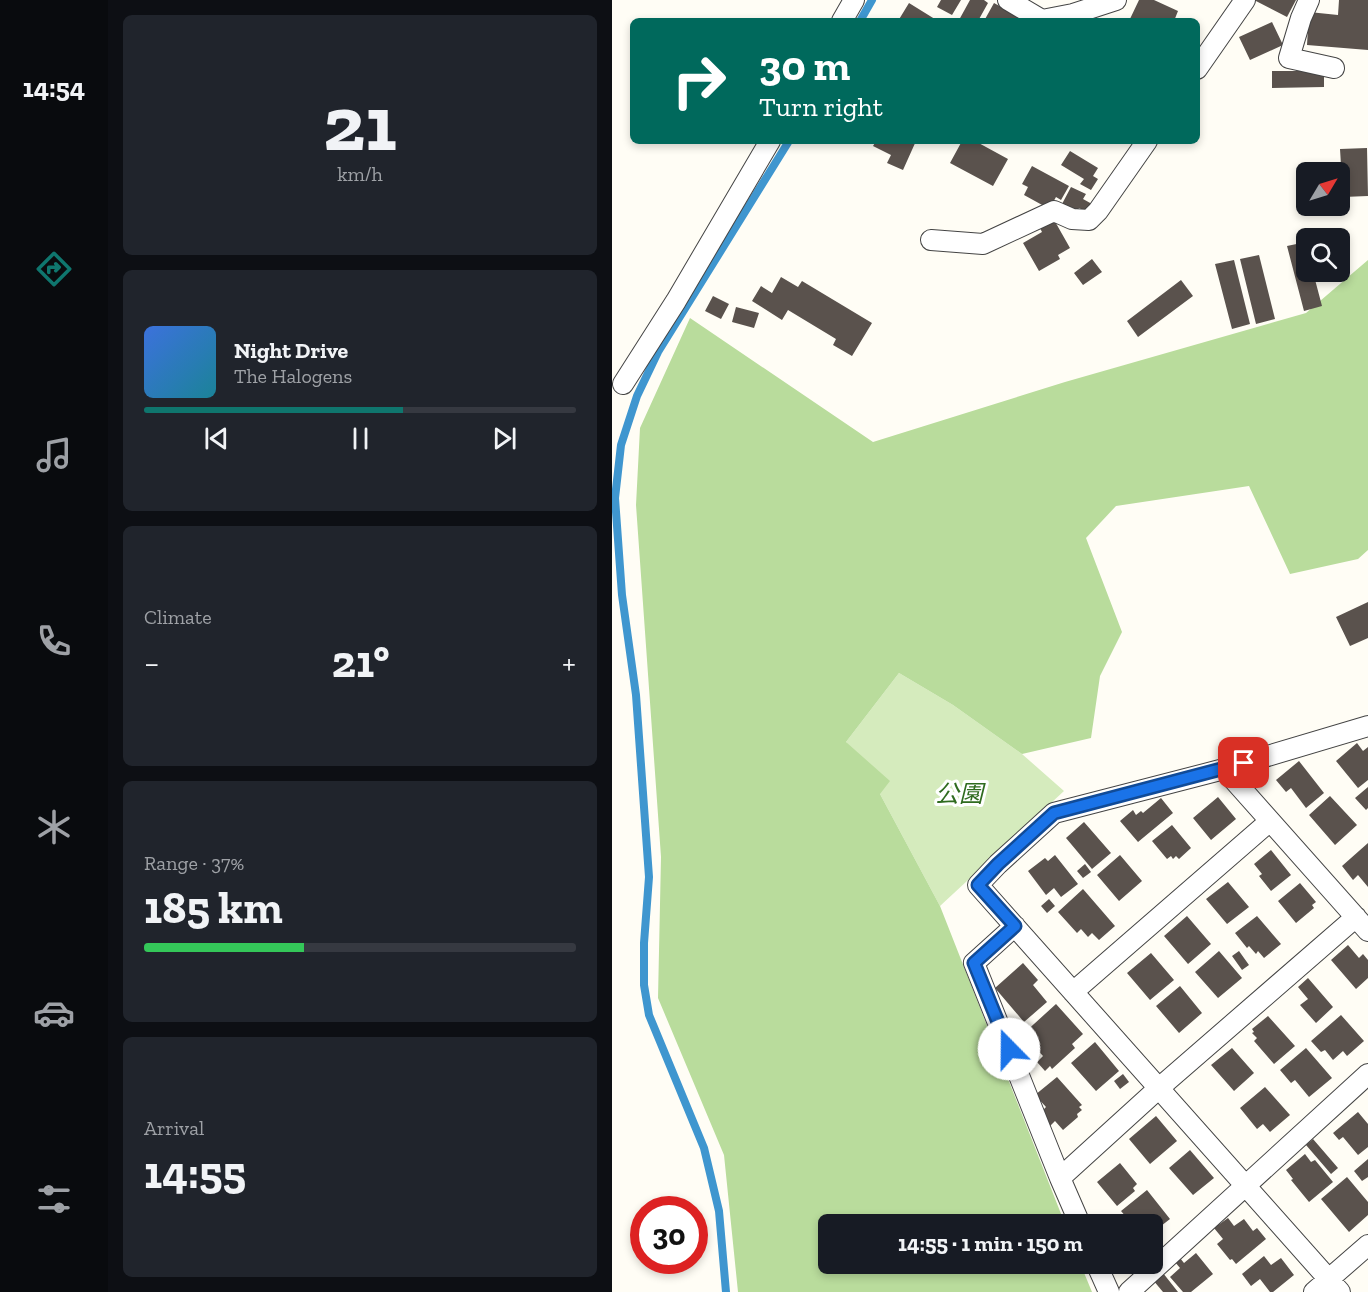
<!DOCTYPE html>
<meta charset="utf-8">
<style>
:root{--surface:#171b24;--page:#20242c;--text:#f1f3f6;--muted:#9ea1a6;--line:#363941;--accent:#0f766e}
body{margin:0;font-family:"Zilla Slab","Noto Sans JP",serif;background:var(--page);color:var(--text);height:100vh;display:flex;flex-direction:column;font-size:22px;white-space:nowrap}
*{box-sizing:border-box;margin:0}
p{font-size:20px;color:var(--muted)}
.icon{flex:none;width:33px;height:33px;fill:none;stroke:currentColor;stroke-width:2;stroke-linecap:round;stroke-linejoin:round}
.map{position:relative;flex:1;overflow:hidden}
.panel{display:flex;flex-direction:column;gap:15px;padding:15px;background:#0d0f14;width:504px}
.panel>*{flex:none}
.hud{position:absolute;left:18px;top:18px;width:570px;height:126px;border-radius:9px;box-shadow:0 3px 9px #0003;background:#00695c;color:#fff;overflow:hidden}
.needle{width:39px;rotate:52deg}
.buttons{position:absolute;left:684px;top:162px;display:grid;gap:12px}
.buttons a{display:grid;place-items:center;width:54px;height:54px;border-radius:9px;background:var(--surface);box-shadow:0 3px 9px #0003;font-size:30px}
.speed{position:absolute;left:18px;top:1196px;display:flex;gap:12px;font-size:30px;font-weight:700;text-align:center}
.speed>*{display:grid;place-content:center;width:78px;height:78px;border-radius:50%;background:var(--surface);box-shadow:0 3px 9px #0003;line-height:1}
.speed .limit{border:9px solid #d22;background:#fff;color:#111}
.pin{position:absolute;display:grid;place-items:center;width:51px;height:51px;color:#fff;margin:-26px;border-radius:12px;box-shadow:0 3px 9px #0006}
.me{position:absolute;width:66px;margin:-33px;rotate:338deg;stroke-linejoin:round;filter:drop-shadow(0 0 4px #0008)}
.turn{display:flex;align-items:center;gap:21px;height:126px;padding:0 30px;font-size:27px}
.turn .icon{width:78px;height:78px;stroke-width:2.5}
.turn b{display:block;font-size:42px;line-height:51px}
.big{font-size:45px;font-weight:800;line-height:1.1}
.panel .widget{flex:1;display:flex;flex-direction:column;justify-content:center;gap:9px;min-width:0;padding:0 21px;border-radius:9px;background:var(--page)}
.panel .dial{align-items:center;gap:0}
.dial b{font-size:78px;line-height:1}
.song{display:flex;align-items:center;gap:18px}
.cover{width:72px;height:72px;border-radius:9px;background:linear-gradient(135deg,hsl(220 70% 55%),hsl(190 70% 35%))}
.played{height:6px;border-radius:3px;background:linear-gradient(90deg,var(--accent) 60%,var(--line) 60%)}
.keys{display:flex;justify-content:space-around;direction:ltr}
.heat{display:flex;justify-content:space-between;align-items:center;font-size:33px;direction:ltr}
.charge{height:9px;border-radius:4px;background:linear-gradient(90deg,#34c759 37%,var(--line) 0)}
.trip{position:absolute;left:206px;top:1214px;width:345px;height:60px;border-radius:9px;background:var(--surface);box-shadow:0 3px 9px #0003;font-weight:800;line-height:60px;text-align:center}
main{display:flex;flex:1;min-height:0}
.menu{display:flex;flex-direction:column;width:108px;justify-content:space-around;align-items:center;background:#090b0e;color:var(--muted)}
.menu .icon{width:42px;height:42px}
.menu .on{color:var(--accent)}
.menu b{font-size:27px;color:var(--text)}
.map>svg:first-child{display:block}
.green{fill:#d5ebbd}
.forest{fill:#b9dc9c}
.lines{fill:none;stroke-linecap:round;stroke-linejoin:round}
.stream{stroke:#3f96cf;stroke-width:8}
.building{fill:#5a524d}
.minor-casing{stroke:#444;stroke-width:22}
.minor{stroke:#fff;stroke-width:20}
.route-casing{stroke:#114b97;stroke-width:15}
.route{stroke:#1a73e8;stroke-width:10}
.labels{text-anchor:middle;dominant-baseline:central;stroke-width:6;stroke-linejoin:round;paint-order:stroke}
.park-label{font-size:24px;font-style:italic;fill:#2f6b1f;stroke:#fff}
</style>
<main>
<nav class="menu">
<b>14:54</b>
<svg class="icon on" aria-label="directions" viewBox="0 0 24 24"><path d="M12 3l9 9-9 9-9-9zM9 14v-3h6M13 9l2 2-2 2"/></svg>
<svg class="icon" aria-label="music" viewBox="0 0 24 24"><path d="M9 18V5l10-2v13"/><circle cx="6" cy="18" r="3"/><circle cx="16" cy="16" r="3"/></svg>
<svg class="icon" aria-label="phone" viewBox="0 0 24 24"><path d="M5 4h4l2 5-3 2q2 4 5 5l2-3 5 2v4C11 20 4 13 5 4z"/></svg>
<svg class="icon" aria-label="climate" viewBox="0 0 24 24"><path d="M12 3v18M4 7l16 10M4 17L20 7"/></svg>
<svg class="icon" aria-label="car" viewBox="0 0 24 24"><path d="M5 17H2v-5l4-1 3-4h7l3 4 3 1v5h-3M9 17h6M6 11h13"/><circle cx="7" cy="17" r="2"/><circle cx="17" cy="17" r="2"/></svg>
<svg class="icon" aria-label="filters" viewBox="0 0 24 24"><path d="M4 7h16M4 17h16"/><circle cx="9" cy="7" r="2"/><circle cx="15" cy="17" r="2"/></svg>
</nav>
<section class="panel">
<div class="widget dial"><b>21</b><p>km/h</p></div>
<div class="widget">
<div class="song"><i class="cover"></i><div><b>Night Drive</b><p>The Halogens</p></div></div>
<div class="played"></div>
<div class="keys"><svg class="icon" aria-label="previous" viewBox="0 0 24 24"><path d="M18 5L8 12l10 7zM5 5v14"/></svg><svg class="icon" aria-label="pause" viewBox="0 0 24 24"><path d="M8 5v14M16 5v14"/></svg><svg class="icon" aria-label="next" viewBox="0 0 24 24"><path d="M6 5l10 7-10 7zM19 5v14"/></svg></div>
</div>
<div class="widget"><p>Climate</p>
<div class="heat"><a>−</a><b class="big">21°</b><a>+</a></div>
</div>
<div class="widget"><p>Range · 37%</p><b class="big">185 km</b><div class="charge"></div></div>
<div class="widget"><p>Arrival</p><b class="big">14:55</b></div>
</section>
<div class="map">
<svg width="756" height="1292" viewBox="0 0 756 1292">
<rect width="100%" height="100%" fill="#fffdf5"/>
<path class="green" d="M287,673L341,705L410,754L452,791L328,906L268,794L234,742Z"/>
<path class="forest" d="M756,260V550L746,559L678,574L637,486L504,506L474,538L510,632L488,676L479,738L410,754L341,705L287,673L234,742L278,781L268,794L328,906L453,1224H216V1263H468L480,1292H126L112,1155L46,998L49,857L24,505L28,428L78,318L261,442L453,382L694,313Z"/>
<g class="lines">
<path class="stream" d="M248,21L260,0
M114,1292L107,1211L92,1148L37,1015L32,985V943L37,877L24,695L10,595L3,498L9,445L25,396L46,352L177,141"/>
</g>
<path class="building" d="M329,0H349L340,15L325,7Z
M358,0H372L376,3L366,21H350L347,20Z
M527,0H542L566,11L562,21H517Z
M642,0H684L675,17Z
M727,0H756V50L695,45L697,12L726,15Z
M297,3L326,21H286Z
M382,3L406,16L403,21H372Z
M660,22L671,45L638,60L627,37Z
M660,71H712V87L660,88Z
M264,141H304L291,170L275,163L279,155L261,146Z
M350,141H363L396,159L381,186L338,163Z
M755,148L756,196L731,197L728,149Z
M458,151L486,168L481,176L486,179L479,190L468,184L472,179L449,165Z
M420,166L457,186L449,200L444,197L439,206L434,203L432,206L412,195L416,187L410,184Z
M459,187L474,194L471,199L480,204L475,212L467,208L465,211L450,204Z
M441,218L458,248L446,255L448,259L427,271L411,243L430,232L427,226Z
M694,242V272H701L710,306L692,311L675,246Z
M647,255L663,319L644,324L628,259Z
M480,259L490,272L471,285L462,273Z
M622,260L638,324L620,329L603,264Z
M169,277L186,287L190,281L260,323L240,356L221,345L224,339L176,310L170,320L140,301L149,286L160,293Z
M569,280L581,296L526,337L515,321Z
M101,296L117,304L109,319L93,311Z
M124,307L147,313L142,328L120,322Z
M756,602V638L738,646L724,617Z
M745,743L751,751L756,747V780L746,788L724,761Z
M687,761L712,793L694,808L679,788L674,792L664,780Z
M756,787V808L754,810L743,798Z
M718,796L745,825L723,845L697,815Z
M606,797L624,819L599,840L581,818Z
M549,798L561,813L526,842L508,821L521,810L524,815L529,811L531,813Z
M472,822L499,853L480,869L454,838Z
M560,825L579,848L567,859L564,856L561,859L559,856L555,859L540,841Z
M756,843V887L746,875L741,880L730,866Z
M659,850L679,875L659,891L647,876L650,874L642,864Z
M443,855L466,884L449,897L442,888L434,895L416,871L433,858L436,861Z
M508,855L530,881L507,901L485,875Z
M473,864L479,872L471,878L465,871Z
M616,882L637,907L615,924L594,899Z
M688,883L704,902L700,905L702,908L684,923L666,901Z
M471,889L503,926L487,940L480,933L476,937L469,929L465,933L446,912Z
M437,899L443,906L435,913L429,906Z
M575,916L599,944L576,964L552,936Z
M645,916L669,944L652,958L646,951L644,954L637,946L635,948L623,933Z
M736,945L747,958L751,954L756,960V978L744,989L719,960Z
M607,951L630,978L606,998L583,972Z
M627,951L637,965L630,970L620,956Z
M539,953L562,980L538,1000L515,973Z
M411,963L426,980L421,985L435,1002L412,1022L383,988Z
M696,978L721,1007L704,1023L688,1005L696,999L686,987Z
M568,986L590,1013L567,1033L544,1006Z
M444,1004L471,1034L460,1044L463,1048L440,1069L438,1066L433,1071L425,1062L431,1056L411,1034Z
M729,1015L752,1041L735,1056L731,1051L721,1060L713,1050L709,1052L699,1041Z
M656,1016L683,1046L662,1064L642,1041L645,1038L640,1033L642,1032L640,1029Z
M483,1042L507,1071L484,1091L459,1063Z
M620,1048L642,1073L622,1091L599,1065Z
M694,1048L720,1078L697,1097L683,1080L679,1083L668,1070Z
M511,1074L517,1082L508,1089L502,1081Z
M445,1077L470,1105L467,1107L470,1110L465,1114L466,1117L451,1130L443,1121L438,1126L428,1113L434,1107L423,1095Z
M653,1087L678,1115L658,1132L651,1124L645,1129L628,1108Z
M746,1112L756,1124V1147L746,1155L731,1137L727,1140L721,1133Z
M544,1116L565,1141L538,1164L517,1139Z
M701,1139L726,1168L719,1174L694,1145Z
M578,1150L602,1178L581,1195L557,1168Z
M693,1154L699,1162L703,1160L721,1182L697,1202L679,1180L681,1179L674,1170Z
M756,1159V1177L750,1181L742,1171Z
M508,1163L525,1184L521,1188L523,1191L505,1206L485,1182Z
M735,1177L756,1202V1215L737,1232L709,1199Z
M535,1190L558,1219L540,1233V1224H520L509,1211Z
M616,1218L622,1226L632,1219L641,1231L645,1228L654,1239L624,1264L620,1259L618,1260L605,1244L611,1239L602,1228Z
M584,1253L601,1274L579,1292H571L558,1277L568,1268L563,1262L568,1258L572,1263Z
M652,1256L659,1265L669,1258L682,1275L661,1292H658L648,1279L639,1286L630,1274Z
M551,1273L566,1292H551L541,1280Z"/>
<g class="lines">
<defs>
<path id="minor" d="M396,0L430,20L461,14L504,0
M697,0L689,18L677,58L722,68
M230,21L242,0
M585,69L633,0
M319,240L371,244L442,211L460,219L477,220L486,211L535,141
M11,384L64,301L158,141
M612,769L756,931
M403,926L362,963L448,1178
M461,992L658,821
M468,1224L448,1178L547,1088L744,917
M484,1263L497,1292
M517,1292L756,1074
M702,1292L756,1245
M728,1292L366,885L386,864L442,813L612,769L756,726"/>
</defs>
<use href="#minor" class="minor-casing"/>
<use href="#minor" class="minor"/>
</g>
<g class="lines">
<defs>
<path id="route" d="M397,1049L362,963L403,926L366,885L386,864L442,813L632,763"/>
</defs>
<use href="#route" class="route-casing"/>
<use href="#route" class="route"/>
</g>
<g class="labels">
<g class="park-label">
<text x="347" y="793">公園</text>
</g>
</g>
</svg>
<div class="buttons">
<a><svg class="needle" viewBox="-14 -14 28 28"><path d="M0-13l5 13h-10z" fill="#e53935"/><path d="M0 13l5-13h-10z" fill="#9ea1a6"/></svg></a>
<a><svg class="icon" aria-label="search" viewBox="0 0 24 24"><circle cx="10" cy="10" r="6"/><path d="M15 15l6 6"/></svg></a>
</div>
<div class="speed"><div class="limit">30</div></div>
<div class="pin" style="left:632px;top:763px;background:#d93025"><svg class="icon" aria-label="arrive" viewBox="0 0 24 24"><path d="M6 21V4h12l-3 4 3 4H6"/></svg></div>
<svg class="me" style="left:397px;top:1049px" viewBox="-20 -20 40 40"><circle r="19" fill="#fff"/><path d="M0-13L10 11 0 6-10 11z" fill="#1a73e8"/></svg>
<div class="trip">14:55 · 1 min · 150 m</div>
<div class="hud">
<div class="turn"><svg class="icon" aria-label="right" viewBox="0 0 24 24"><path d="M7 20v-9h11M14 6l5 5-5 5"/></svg><div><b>30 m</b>Turn right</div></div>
</div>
</div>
</main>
